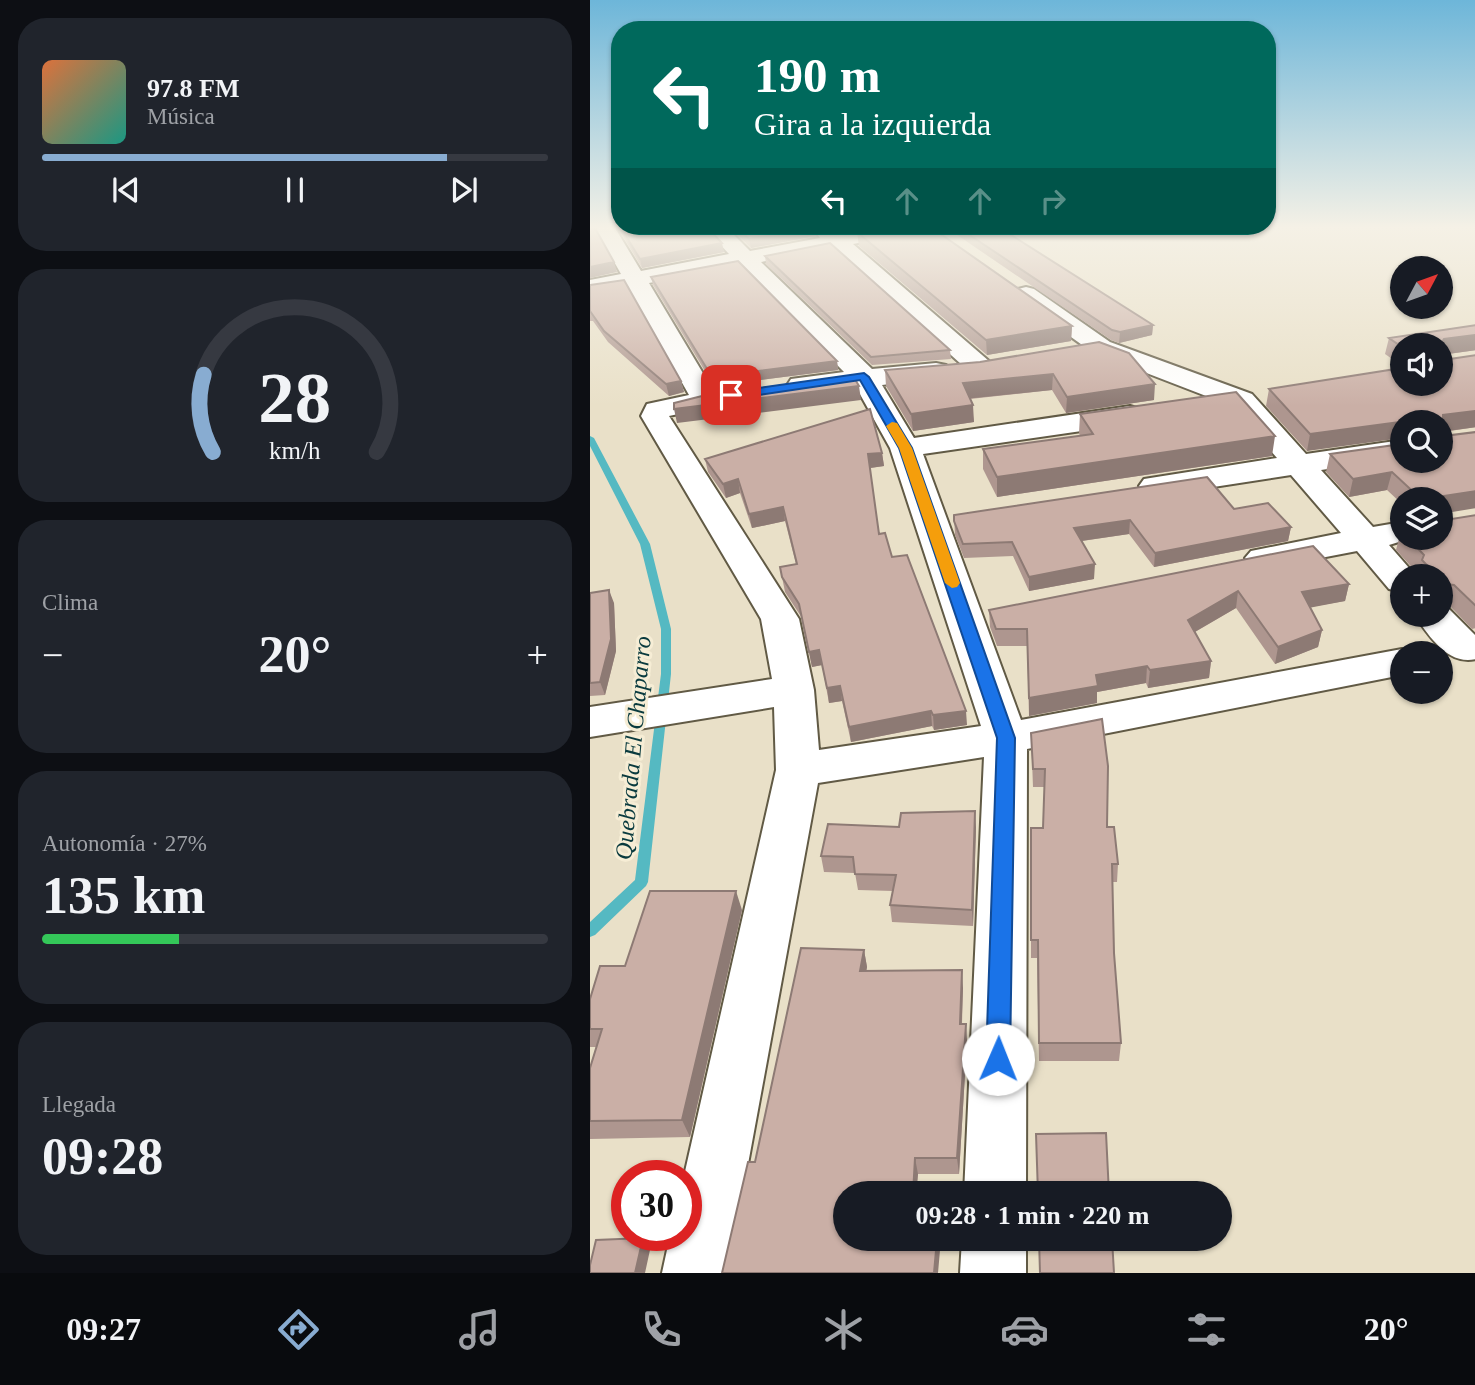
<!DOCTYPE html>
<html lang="es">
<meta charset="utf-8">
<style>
:root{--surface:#171b24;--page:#20242c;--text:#f1f3f6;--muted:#9ea1a6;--line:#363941;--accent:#88acd1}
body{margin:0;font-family:Georgia,serif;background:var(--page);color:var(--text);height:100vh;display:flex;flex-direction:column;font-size:26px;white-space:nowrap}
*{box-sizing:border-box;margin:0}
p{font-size:23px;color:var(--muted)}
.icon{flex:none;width:38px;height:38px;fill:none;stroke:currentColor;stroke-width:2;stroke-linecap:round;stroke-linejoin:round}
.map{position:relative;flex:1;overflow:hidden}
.details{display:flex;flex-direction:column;gap:18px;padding:18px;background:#0d0f14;width:590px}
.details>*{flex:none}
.guide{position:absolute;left:21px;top:21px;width:665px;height:214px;border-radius:28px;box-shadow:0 2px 5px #0004;background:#00695c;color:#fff;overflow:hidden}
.needle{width:46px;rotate:49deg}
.tools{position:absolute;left:800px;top:256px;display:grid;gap:14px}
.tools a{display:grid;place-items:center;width:63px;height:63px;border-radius:50%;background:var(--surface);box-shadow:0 2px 5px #0004;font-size:35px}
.speed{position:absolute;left:21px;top:1160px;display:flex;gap:14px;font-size:35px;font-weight:700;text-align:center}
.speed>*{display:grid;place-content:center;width:91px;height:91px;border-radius:50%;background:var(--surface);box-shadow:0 2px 5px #0004;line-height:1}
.speed .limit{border:10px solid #d22;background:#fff;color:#111}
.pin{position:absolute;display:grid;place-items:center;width:60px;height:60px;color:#fff;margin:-30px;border-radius:14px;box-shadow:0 4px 10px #0006}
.me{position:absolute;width:77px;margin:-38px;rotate:1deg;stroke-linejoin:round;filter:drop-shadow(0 0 5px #0008)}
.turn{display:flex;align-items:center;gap:24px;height:147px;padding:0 28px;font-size:32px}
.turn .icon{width:91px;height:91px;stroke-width:2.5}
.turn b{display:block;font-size:49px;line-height:60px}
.lanes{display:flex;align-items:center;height:66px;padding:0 28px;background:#0003;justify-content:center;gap:35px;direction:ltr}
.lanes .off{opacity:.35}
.big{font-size:52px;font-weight:700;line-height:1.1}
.details .card{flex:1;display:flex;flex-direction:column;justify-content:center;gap:10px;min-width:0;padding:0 24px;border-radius:28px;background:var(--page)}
.details .dial{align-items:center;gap:0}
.dial svg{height:182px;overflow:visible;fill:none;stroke:var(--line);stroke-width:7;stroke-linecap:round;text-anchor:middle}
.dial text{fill:var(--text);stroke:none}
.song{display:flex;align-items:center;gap:21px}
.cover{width:84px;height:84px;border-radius:10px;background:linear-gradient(135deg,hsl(20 70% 55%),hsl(170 70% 35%))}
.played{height:7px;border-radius:4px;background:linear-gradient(90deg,var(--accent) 80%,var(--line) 80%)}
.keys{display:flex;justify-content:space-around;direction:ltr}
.heat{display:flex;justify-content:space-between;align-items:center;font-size:38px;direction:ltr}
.charge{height:10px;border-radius:5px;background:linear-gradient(90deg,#34c759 27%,var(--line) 0)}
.trip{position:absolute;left:243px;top:1181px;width:399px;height:70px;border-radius:35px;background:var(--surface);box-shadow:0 2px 5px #0004;font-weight:700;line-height:70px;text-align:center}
.tab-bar{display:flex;height:112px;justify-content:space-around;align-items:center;background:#090b0e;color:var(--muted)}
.tab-bar .icon{width:49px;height:49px}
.tab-bar .on{color:var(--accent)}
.tab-bar b{font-size:32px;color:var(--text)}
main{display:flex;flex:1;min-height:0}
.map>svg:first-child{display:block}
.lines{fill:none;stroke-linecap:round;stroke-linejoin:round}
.stream{fill:#55b9c2;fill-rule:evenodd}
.minor-casing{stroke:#615a45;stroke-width:4}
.minor{fill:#fff;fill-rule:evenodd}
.wall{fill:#ae968f}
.shaded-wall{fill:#8d7a74}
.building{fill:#caafa6;stroke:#8d7a74;stroke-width:2}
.route{fill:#1a73e8;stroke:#114b97;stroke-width:2}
.slow{fill:#f59e0b}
.labels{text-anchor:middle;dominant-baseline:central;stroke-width:6;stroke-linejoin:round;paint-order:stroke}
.water-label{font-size:24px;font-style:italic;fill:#093a3e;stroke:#f6edd5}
</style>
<main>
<section class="details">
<div class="card">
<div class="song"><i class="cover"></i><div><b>97.8 FM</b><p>Música</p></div></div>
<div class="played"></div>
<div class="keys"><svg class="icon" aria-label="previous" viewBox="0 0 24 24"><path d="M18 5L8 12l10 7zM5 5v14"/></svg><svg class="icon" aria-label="pause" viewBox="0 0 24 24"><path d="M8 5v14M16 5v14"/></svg><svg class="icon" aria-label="next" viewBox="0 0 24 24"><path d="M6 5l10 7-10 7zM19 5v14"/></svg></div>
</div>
<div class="card dial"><svg viewBox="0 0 100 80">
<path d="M14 69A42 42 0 1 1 86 69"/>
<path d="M14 69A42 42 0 0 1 10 35" stroke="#88acd1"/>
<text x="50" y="56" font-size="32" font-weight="700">28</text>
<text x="50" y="72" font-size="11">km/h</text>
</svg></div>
<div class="card"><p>Clima</p>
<div class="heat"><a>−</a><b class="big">20°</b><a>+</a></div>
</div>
<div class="card"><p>Autonomía · 27%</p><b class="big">135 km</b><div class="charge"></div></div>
<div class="card"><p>Llegada</p><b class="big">09:28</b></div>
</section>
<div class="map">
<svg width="886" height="1273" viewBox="0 0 886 1273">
<rect width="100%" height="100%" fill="#e9e0c8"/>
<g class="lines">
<path class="stream" d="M0,436L4,438L60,544L81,629V674L58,882L56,886L5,935L0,937V922L45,880L71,674V629L50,544L0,446Z"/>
<defs>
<path id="minor" d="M5,228H25L51,271L139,254L115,228H137L160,251L230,238L223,228H244L251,234L283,228H326L323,232L263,244L399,361L403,367L399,373L390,375L381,373L242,248L171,262L282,369L346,363L356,365L359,371L356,377L292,385L324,438L540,406L550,409L554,415L550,421L540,424L333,454L431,720L812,649L826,653H812V675L437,749L436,1194H374L394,757L228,783L138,1273H72L80,1236H96V1176H94L186,770L184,707L0,737V707L182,679L171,619L51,416L57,404L99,395L38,287L0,294V280L31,274ZM150,266L254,372L201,379L197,385L201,391L211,393L266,387L300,448L391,726L229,750L224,690L209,619L79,416L144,402L148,396L144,390L134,388L123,390L59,283Z
M436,287L444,289L520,342L662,394L716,454L812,440V458L731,470L783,527L812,522V537H825L799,545L826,576H812V592L799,589L767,551L673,569L661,565L655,558L661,551L751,533L701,475L565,496L554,493L549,486L554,479L687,458L642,406L502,352L428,299L424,294L428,289Z
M850,604L856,606L886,636V659C858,666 838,635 824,614H850Z
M372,1239H436V1273H370Z"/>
</defs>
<use href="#minor" class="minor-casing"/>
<use href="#minor" class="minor"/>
</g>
<path class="wall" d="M28,228H118L134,252L52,268Z
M141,228H224L226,236L161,248Z
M357,228H410L563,325L562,335L529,343L521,340Z
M267,232L482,326L481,341L397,355L269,246Z
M175,256L360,350L361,359L282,365L176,264Z
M61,277L247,361L248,370L124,386L63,285Z
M0,285L91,381L94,392L79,396L18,342L3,321H0Z
M886,325V350L852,355L853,360L886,355V427L853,432V518L851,525L854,524L855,520L886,515V628L882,629L858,604L850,603V576H827L828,574L806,550L811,531L812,537H850V499H812V504L797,490L759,497L736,472L740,454L812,460L850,422H812L717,451L676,406L679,389L850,383V345H812V363H808L795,354L799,338Z
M509,342L564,400L476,413L462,390L380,399L384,422L323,431L296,386L295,370L390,362Z
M490,414L682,456L407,497L393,469V449L490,436L489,433Z
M292,453L294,466L280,468L289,534L302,557L377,725L344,730L342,726L261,742L252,701L239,703L232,665L222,667L212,618L195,592L190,567L206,564L195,521L162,528L150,493L136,498L118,472L115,459Z
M644,509L701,527L698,541L564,567L539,534L492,541L504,579L439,591L423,556L374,558L365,535L364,515Z
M759,584L755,601L720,607L732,630L728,647L685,664L646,608L605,632L621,661L619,678L558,688L556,683L507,692V703L439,716L437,646H407L400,627L399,610Z
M0,593L24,603L26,651L15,695L0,696Z
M441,733L517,827L528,864L527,882H522L524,953L531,1043L529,1061H449L447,958H441V828H453L455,787H443Z
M309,827H386L383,926L302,922L300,905L303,891L268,890L265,873L234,872L231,856Z
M152,910L100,1137L0,1139V1068L6,1047H0V999L35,966Z
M274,950L277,967L276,971L373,988L372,1024L377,1041L369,1174H328L326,1194H256L165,1162Z"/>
<path class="shaded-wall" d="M224,228L226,236L161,248L159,239Z
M251,228H270L252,231Z
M132,243L134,252L52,268L50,259Z
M24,262L27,272L0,278V267Z
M563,325L562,335L529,343L530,332Z
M482,326L481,341L397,355L396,340Z
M886,335V350L850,355L852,342L854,339Z
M247,361L248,370L124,386L122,377Z
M463,374L462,390L374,399L373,383Z
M91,381L94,392L79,396L76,384Z
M565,384L564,400L476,413L477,397Z
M269,386L271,400L87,423L84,409Z
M383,405L384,422L323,431L321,414Z
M886,411V427L850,432L853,415Z
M818,421V422H812V438L717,451L720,434Z
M685,436L682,456L407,497V477Z
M292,453L294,466L280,468L278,454Z
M802,472L797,490L759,497L763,479Z
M148,479L150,493L136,498L133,484Z
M886,491V508L850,514L853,496Z
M193,507L195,521L162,528L159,514Z
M540,520L539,534L484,542V528Z
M701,527L698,541L564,567L565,553Z
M505,564L504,579L439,591V577Z
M759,584L755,601L708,610L712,592Z
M19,590L24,603L26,651L15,695L10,682Z
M648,591L646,608L596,637L598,620Z
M732,630L728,647L685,664L688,647Z
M229,650L232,665L222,667L219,652Z
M621,661L619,678L558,688L560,670Z
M557,666L556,683L507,692V703L439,716V698L506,675Z
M250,686L252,701L239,703L237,688Z
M341,711L342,726L261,742L259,727Z
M376,711L377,725L344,730L343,715Z
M385,811L386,827L383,926L382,910Z
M146,891L152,910L100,1137L92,1120Z
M274,950L277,967L273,989L270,971Z
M372,970L373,988L371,1041L370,1024Z
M376,1024L377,1041L369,1174L367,1158Z
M325,1158L328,1174L326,1194H323Z
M53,1238L60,1250L55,1273H45Z
M347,1239H351L348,1273H344Z"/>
<path class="building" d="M0,228H5L24,262L0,267Z
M31,228H118L132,243L50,259Z
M148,228H222L159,239Z
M288,228H342L482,326L396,340L267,232Z
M369,228H410L563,325L530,332L522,330Z
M240,243L360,350L281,357L175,256Z
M148,261L247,361L122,377L61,277Z
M34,280L91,381L76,384L14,331L0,311V285Z
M886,325V335L854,339L852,342L853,360L886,355V411L853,415V436L886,432V491L853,496V518L850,516V499H831L802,472L763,479L740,454L812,444V460H850V422H818V421L720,434L679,389L812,368V383H850V345H812V347L799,338Z
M509,342L539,353L565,384L477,397L463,374L373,383L383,405L321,414L295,370L390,362Z
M263,376L269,386L84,409V403L112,396Z
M646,392L685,436L407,477L393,449L503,434L490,414Z
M280,409L292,453L278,454L289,534L295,533L302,557L317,555L376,711L343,715L341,711L259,727L250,686L237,688L229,650L219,652L209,604L192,577L190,567L207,564L193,507L159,514L148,479L133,484L115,459Z
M617,477L644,509L678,503L701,527L565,553L540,520L484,528L505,564L439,577L422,542L373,544L364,521V515Z
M886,515V606L864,585L854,584L850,580V576H847L832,560L834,555L817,537H850V525L859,523L855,520Z
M723,546L759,584L712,592L732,630L688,647L648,591L598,620L621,661L560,670L557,666L506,675L508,686L439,698L437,629H406L399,610Z
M19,590L21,639L10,682L0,683V593Z
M512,719L518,766L517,827H524L528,864H522L524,953L531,1043H449L448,940H441V828H453L455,769H443L441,733Z
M385,811L382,910L300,905L306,875L265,874L263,857L231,856L238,824L309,827L311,813Z
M60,891H146L92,1120L0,1121V1068L12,1029H0V999L10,966H35Z
M211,948L274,950L270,971L372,970L370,1024H376L367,1158H325L323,1194H256V1239H347L344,1273H132L158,1162H165Z
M516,1133L519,1194H448L446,1134Z
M53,1238L45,1273H0V1265L6,1240Z
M449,1239H522L524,1273H450Z"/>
<linearGradient id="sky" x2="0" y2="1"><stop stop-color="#6db6d9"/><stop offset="0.56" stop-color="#f5f1e6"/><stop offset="1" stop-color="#f5f1e6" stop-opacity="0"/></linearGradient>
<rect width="886" height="406" fill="url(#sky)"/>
<path class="route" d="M274,373L279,377L322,448L425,738L420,1059L416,1067L408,1071L400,1067L396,1059L407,738L309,448L270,380L141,399L135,395L141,392Z"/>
<path class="slow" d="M302,422L307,423L322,448L370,583L367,587L362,588L355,583L309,448L296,426Z"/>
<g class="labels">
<g class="water-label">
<text transform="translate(43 748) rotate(-85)">Quebrada El Chaparro</text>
</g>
</g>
</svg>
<div class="tools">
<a><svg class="needle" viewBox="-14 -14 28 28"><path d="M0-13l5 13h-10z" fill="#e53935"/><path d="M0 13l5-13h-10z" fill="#9ea1a6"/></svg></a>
<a><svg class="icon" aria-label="sound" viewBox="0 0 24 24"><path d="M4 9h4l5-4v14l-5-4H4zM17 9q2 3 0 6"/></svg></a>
<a><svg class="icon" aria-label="search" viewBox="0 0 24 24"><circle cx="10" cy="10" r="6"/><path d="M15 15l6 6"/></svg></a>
<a><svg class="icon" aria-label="layers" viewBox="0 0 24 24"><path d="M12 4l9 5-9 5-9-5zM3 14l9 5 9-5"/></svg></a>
<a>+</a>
<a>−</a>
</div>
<div class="speed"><div class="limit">30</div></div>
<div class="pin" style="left:141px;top:395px;background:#d93025"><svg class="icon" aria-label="arrive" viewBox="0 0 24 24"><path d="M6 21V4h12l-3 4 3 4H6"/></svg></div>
<svg class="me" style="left:408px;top:1059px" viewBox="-20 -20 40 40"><circle r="19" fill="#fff"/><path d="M0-13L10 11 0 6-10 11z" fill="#1a73e8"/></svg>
<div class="trip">09:28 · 1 min · 220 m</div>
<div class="guide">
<div class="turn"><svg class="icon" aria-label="left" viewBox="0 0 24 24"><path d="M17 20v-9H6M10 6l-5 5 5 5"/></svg><div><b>190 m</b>Gira a la izquierda</div></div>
<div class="lanes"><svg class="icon" aria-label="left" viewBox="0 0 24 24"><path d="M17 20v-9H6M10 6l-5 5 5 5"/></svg><svg class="icon off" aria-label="ahead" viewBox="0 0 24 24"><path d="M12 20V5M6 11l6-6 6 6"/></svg><svg class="icon off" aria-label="ahead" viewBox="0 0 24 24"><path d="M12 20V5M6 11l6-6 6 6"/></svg><svg class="icon off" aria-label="right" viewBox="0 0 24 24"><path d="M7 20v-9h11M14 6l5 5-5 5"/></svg></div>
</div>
</div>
</main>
<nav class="tab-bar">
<b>09:27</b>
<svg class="icon on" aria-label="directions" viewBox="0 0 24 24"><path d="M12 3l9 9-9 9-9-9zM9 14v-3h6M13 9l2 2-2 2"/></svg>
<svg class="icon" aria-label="music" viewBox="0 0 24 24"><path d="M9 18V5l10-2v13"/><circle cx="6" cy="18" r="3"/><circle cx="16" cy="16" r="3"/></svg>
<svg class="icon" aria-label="phone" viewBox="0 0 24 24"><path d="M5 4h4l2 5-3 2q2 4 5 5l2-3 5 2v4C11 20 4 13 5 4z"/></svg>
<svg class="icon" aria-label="climate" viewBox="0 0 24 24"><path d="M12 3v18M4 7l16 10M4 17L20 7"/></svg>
<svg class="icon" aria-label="car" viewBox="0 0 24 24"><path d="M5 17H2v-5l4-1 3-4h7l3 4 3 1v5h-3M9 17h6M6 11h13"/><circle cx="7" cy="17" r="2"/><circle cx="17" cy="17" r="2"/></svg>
<svg class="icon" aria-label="filters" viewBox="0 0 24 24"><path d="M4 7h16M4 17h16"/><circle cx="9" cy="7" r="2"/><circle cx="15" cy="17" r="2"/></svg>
<b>20°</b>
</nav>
